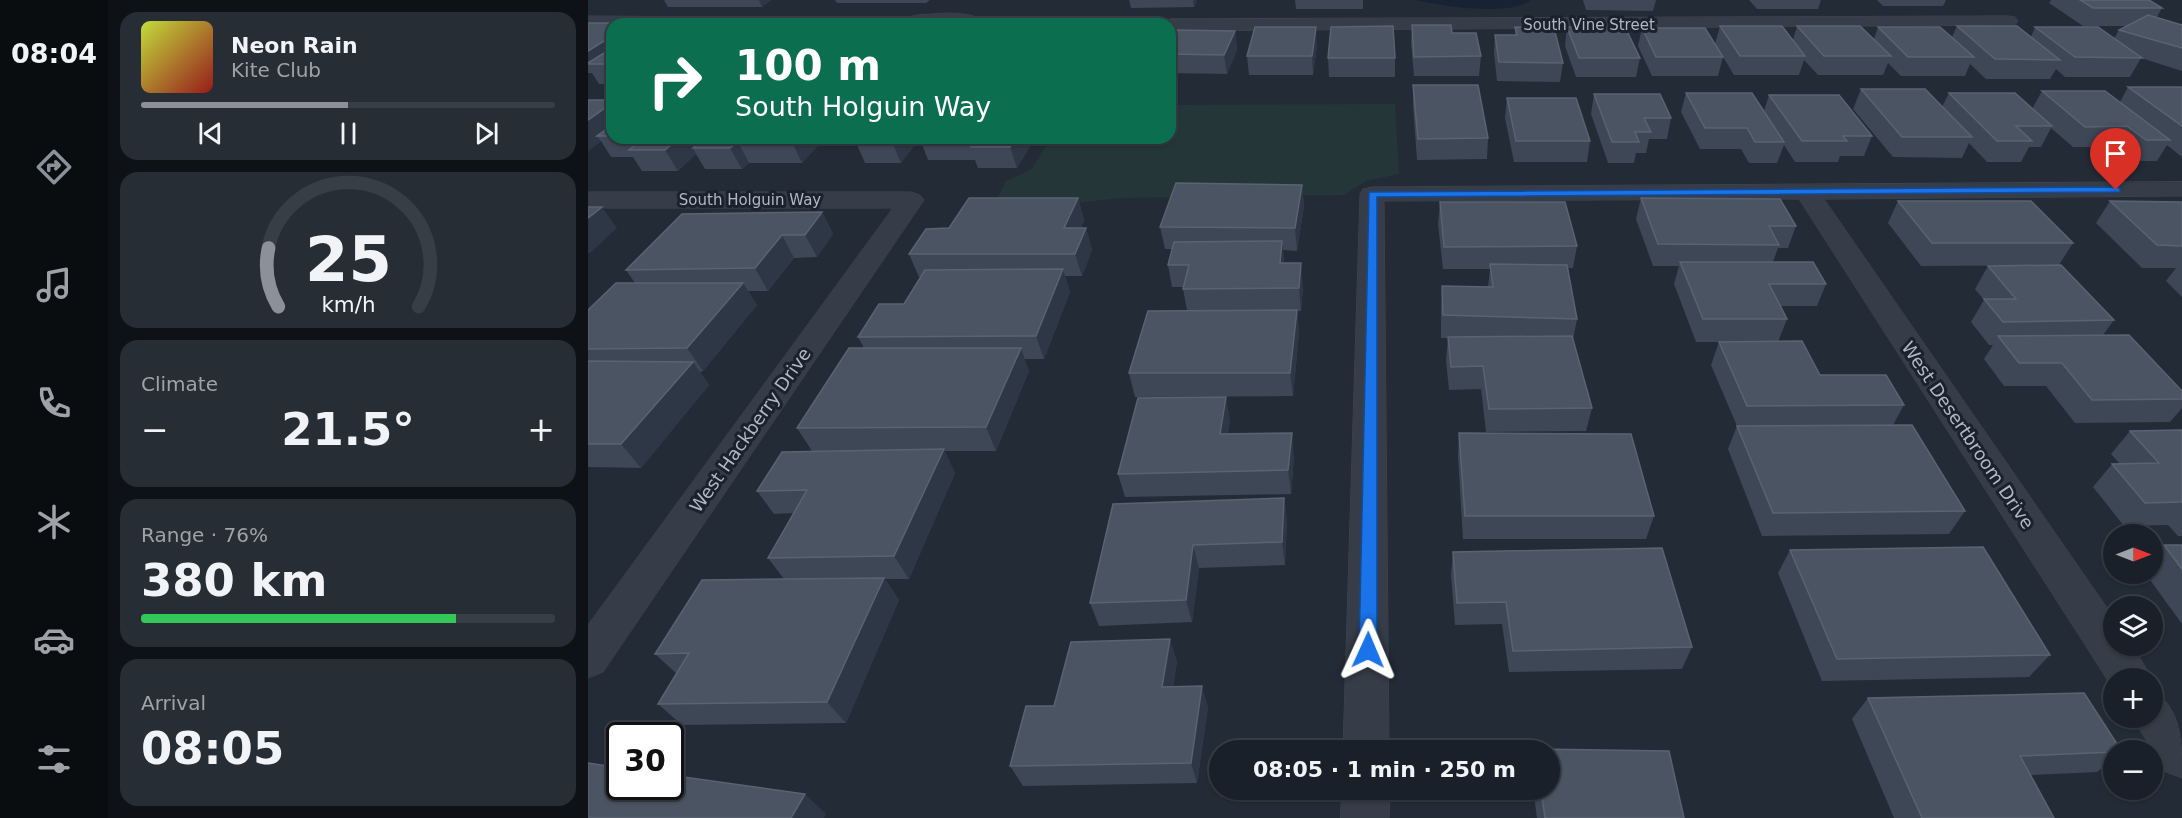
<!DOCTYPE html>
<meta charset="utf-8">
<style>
:root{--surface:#1a2029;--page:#272d35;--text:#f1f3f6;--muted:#9fa3a8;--line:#383e46;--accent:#8c9099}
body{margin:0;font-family:"DejaVu Sans",sans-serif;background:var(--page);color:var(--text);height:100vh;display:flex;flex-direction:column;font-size:22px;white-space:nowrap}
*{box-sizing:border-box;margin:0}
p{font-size:20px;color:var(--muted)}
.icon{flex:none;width:33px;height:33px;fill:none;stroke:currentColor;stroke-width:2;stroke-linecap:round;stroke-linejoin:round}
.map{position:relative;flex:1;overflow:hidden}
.sheet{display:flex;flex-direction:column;gap:12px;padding:12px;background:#0e1217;width:480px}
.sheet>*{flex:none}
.banner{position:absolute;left:18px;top:18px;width:570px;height:126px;border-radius:18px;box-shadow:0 2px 4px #0004,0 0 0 2px var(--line);background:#0b6e4f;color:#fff;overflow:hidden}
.needle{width:39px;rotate:90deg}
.buttons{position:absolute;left:1515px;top:524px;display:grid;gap:12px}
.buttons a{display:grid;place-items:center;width:60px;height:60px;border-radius:50%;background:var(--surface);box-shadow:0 2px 4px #0004,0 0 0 2px var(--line);font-size:30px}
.speed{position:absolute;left:18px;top:722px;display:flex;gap:12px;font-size:30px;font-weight:700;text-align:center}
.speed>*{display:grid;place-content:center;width:78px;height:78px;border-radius:50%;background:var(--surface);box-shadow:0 2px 4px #0004,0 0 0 2px var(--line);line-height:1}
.speed .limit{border:3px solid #111;border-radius:9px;background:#fff;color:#111}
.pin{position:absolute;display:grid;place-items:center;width:51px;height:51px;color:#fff;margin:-62px -26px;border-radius:50% 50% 50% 0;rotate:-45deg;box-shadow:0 0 6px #0007}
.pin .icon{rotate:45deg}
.me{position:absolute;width:66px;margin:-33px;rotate:1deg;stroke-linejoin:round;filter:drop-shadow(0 0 4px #0008)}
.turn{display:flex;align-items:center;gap:21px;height:126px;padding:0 30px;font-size:27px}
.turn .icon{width:78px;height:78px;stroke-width:2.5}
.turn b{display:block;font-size:42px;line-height:51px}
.big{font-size:45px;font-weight:700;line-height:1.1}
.sheet .tile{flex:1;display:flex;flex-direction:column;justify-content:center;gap:9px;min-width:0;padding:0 21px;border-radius:18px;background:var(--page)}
.sheet .dial{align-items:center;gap:0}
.dial svg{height:156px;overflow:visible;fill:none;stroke:var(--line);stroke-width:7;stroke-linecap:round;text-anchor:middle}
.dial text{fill:var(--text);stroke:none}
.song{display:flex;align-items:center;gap:18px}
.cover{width:72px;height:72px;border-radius:9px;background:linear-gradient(135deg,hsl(70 70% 55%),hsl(0 70% 35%))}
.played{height:6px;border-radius:3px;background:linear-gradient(90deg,var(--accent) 50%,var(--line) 50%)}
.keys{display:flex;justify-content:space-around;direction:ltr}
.heat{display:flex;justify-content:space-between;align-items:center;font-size:33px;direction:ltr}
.charge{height:9px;border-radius:4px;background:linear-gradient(90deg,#34c759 76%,var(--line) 0)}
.trip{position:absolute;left:621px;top:740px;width:351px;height:60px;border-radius:30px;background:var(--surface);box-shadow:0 2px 4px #0004,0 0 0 2px var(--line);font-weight:700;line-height:60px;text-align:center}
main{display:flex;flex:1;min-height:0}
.dock{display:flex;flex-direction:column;width:108px;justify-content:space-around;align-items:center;background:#0a0d10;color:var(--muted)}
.dock .icon{width:42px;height:42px}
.dock .on{color:var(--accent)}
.dock b{font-size:27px;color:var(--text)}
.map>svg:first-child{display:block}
.green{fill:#253639}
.water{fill:#172334}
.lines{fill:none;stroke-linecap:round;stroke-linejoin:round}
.minor-casing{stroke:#3f4651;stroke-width:1}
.minor{fill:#363d48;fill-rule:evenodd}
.wall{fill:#3e4756}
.shaded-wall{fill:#2e3745}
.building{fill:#4a5462;stroke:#5a6371;stroke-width:1.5}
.route{fill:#1a73e8;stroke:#114b97;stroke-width:1.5}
.labels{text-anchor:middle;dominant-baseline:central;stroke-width:6;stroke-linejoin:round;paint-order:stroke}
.far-street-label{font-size:15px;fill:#b1b8c4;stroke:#1c222d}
.street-label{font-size:18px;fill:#b1b8c4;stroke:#1c222d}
</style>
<main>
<nav class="dock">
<b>08:04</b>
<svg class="icon on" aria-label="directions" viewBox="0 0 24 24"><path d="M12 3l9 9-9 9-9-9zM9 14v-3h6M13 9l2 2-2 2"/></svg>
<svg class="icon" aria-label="music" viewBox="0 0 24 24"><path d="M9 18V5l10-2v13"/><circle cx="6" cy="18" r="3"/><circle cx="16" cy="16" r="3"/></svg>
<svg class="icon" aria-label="phone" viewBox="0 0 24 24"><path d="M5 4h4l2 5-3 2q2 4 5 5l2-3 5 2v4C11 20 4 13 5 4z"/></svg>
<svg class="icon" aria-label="climate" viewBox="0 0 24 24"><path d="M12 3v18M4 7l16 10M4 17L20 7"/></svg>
<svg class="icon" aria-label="car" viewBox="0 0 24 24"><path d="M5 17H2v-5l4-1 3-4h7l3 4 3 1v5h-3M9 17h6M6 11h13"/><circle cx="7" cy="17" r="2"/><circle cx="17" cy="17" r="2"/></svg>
<svg class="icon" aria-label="filters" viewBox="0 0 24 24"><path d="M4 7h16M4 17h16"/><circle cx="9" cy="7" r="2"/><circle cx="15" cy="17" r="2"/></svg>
</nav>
<section class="sheet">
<div class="tile">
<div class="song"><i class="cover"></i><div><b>Neon Rain</b><p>Kite Club</p></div></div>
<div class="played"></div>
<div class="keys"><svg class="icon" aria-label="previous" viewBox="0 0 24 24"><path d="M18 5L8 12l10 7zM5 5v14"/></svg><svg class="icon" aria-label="pause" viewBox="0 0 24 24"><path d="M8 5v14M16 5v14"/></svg><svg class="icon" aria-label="next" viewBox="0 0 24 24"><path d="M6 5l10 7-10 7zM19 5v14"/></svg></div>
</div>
<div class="tile dial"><svg viewBox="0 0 100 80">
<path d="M14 69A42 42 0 1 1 86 69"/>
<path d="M14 69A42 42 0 0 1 9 39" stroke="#8c9099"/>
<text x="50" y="56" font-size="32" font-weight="700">25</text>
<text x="50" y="72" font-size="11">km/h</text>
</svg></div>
<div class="tile"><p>Climate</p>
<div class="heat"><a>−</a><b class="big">21.5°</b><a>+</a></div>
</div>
<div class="tile"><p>Range · 76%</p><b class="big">380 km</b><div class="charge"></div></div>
<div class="tile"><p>Arrival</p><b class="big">08:05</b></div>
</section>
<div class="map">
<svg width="1594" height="818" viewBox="0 0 1594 818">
<rect width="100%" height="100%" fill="#232b37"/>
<path class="green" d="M807,104L811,174L778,181L756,195L532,198L402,213L418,181L444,169L462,138H582V105Z"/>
<path class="water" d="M828,0H943C919,17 855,6 828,0Z"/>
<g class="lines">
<defs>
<path id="minor" d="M361,13C372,14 392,14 399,24H301L304,20L330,15Z
M0,16L262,18L268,20L271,24H24V26H0Z
M1421,16L1427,17L1430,21L1427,25L582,31V24H573L582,19Z
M1594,182V196L1236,199L1526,618V645H1544L1564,678H1526V690L1211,199L796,201L801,750H755L772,194L775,189L784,187Z
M0,192H323L332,195L336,200L15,672L0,678V625L305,208H0Z
M1564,691C1594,707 1594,743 1594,778L1578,772L1544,717H1564Z
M754,789H802L801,818H753Z"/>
</defs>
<use href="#minor" class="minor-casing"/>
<use href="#minor" class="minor"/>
</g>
<path class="wall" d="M76,0H183L174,7H80Z
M247,0H342L338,3H249Z
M541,0H609L606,7L543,8Z
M707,0H775V9H708Z
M995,0H1068L1065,11L998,10Z
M1161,0H1233L1230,9H1169Z
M1289,0H1358L1355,6H1295Z
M1463,0H1561L1574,8L1569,17L1594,25V71L1553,58L1542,77H1477L1468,69L1462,79H1398L1382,64L1377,76H1313L1300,63L1295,75H1230L1216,60L1211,75H1146L1135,57L1130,76H1064L1050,46L1054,28L1127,44L1132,26L1205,40L1209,26L1286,39L1290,27L1364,37L1369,26L1443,37L1447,27L1526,39L1531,30L1539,26H1495L1461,3Z
M0,23L24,24V84H11L4,73H0Z
M824,25L893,56L891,76H826L823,43Z
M927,27L975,63L972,82L909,81L906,53L907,35H927Z
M979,27L1052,58L1048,77H988L977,46Z
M647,31L649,50L639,74L582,73V38Z
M729,46L725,75H661L659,56Z
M740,58H807V77H741Z
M825,85L900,138L899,159L829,160L825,105Z
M1540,87H1594V157L1579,145L1569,161H1544L1527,147H1485L1463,128L1453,147H1441L1433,162H1399L1381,143L1374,158L1305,157L1265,109L1273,89L1354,107L1361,93L1444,109L1454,91L1532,102Z
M1098,93L1176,111L1181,95L1284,136L1276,156H1252L1250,162H1207L1196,145L1189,163H1161L1153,149H1112L1093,112Z
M1006,94L1083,118L1079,139H1061L1058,153H1048L1046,163H1020L1003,114Z
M919,98L1002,141L999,162H926L917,118Z
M0,100H24V138H237L214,163H161L154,169H117L108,154L90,171H54L45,157H23L13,141L0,151Z
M244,138H332L313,163H277L269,145H247Z
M447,138L429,168H390L387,160H340L332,139Z
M714,185L716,206L709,251L695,250L696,263L715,286L713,311H709L711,333L705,396L547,397L541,373L599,310L595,289V287H584L580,265L584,249H577L572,227Z
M490,198L496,220L493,228H498L504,250L494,276H477L482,292L456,359H436L441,371L408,451H356L367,473L321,579H297L311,600L258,723L94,725L70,704L88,673L67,654L196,579L180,558L206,513L186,514L169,491L224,451L209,428L276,348L270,337L316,304L333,277H331L321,254L361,228Z
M1053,198L1208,226L1200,248H1190L1185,262L1238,284L1229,306H1193L1199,319L1190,342L1232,375L1316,405L1305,425L1377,511L1361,534L1174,536L1140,449L1149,426L1123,365L1131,342H1157H1108L1086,284L1091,266H1065L1048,219Z
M1310,201L1485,243L1471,265L1333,266L1300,223Z
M1522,201L1594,202V297L1578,281L1588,268H1554L1508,223Z
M852,202L989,246L985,268H980L989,319L985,340L1004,408L998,431L898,432L893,389L861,390L858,360L860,338H853V309L854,286L900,287L902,269H855L850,224Z
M234,212L245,234L229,257L206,258L180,291H160L169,305L115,371L112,372L121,385L53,468L0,467V310L47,283L38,270Z
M1400,266L1526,320L1515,335L1594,391V408L1582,422L1487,423L1458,386H1416L1396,359L1405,345H1401L1383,322L1396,300L1387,289Z
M642,420L640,433L706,456L703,494L537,497L530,474Z
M1594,430V536H1590L1580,525L1536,526L1505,487L1524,464L1531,463L1523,454L1542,431Z
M871,433L1066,516L1058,539H875L870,456Z
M696,498L699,521L697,565L611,568L604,622L511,626L502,603L525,504Z
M1576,545H1594V624L1557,573H1564V557Z
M1202,550L1462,655L1441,677L1234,681L1190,573Z
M865,552L1104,647L1094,669L921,672L914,624L867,625L863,575Z
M589,661L585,687L620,707L609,783L435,786L422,766L466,706Z
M1280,698L1526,750V759L1509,772L1442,775L1466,818H1306L1264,719Z
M945,789H962L1096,818H949Z"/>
<path class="shaded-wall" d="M171,0H183L174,7Z
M605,0H609L606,7Z
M728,27L729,46L725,75L724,56Z
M647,31L649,50L639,74L636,55Z
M24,36V62L2,64L0,61V51Z
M24,103V133L9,136L13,141L0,151V120Z
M91,138H126L105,148L108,154L90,171L77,150Z
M208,138H237L214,163L204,142Z
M307,138H332L313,163L304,142Z
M428,138H447L429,168L422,147Z
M150,142L161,163L154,169L142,148Z
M714,185L716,206L709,251L707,228Z
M490,198L496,220L483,250L476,228Z
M14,207L29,228L1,254L0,252V218Z
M234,212L245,234L229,257L217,235Z
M498,228L504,250L494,276L487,254Z
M194,235L206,258L180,291L167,268Z
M694,241L696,263H692Z
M713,263L715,286L713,311L711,288Z
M475,269L482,292L456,359L448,336Z
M155,283L169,305L115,371L99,348Z
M709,310L711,333L705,396L702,373Z
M433,348L441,371L408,451L398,427Z
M105,362L121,385L53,468L33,444Z
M638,397L642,420L637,457L632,434Z
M704,433L706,456L703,494L700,470Z
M356,449L367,473L321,579L306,556Z
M696,498L699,521L697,565L694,542Z
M605,545L611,568L604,622L598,600Z
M296,578L311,600L258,723L239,702Z
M582,639L589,661L581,708L574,687Z
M614,686L620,707L609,783L603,763Z
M217,794L238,814L236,818H203Z"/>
<path class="building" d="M1492,0H1561L1574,8H1505Z
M1560,15L1594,25V48L1531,30Z
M97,22H139L136,24H94Z
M0,23H44L42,24H24V36L0,51Z
M824,25H863L864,33H888L893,56L826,57Z
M805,26L807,58H740L743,27Z
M1132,26H1194L1217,56H1152Z
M1209,26H1272L1303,56H1236Z
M1369,26H1429L1472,60L1407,59Z
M667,27H728L724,56H659Z
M927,27L966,28L975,63L911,62L907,35H929Z
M979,27H1037L1052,58H991Z
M1290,27H1352L1386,57H1320Z
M1447,27H1510L1554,58L1487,57Z
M1054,28H1117L1135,57H1068Z
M586,30L647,31L636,55L582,54V38Z
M24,48V64H0V63Z
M825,85H890L900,138L830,139Z
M1540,87H1594V126Z
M1273,89H1337L1384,137H1314Z
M1454,91H1517L1582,140H1558L1539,126L1497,127Z
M1098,93H1164L1196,142H1167L1159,128H1117Z
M1361,93H1427L1464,126H1428L1444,141H1409Z
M1006,94H1072L1083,118H1056L1063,132H1047L1051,142H1024Z
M1181,95H1251L1284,136H1255L1259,141H1214Z
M919,98H988L1002,141H928Z
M0,100H24V103L0,120Z
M24,125V136H9Z
M56,138H91L77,150H41Z
M116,138H208L204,142H150L142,148H105Z
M271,138H307L304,142H268Z
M333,138H428L422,147H383V139H332Z
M588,183L714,185L707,228L572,227Z
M381,198H490L476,228H498L487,254H321L338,229L361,228Z
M1053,198L1192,199L1208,226H1181L1191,245L1070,244Z
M1310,201H1443L1485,243H1344Z
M1522,201L1594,202V246L1569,245Z
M852,202H977L989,246L856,247Z
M0,207H14L0,218Z
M234,212L217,235H194L167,268L38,270L94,214Z
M694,241L692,263H713L711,288L595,289L601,265H580L586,242Z
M1092,262H1225L1238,284H1181L1199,319H1115Z
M902,264L979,265L989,319L855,315L854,286L905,287Z
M1473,265L1526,320L1415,322L1396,299H1428L1400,266Z
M475,269L448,336L270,337L291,304H316L337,270Z
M28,283H155L99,348L0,349V310Z
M709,310L702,373H541L560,311Z
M1541,335L1594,391V399L1504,400L1474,363H1431L1410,336Z
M984,336L1004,408L901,409L895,366L863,367L860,337Z
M1214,341L1232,375H1298L1316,405L1159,406L1131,342Z
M261,348H433L398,427L209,428Z
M0,361L105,362L33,444H0Z
M638,397L632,434L704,433L700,470L530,474L550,398Z
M1324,425L1377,511L1185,513L1149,426Z
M1594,430V502L1557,503L1524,464L1571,463L1542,431Z
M871,433L1043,434L1066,516H877Z
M356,449L306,556L180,558L219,490L169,491L194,452Z
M696,498L694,542L605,545L598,600L502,603L525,504Z
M1576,545H1594V569Z
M1395,547L1462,655L1249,659L1202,550Z
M1074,548L1104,647L925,651L918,602L869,603L865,552Z
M296,578L239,702L70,704L101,653L67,654L114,580Z
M582,639L574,687L614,686L603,763L422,766L438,706H466L483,642Z
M1496,693L1533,750H1526V752L1432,756L1466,818H1334L1280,698Z
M948,749L1081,751L1096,818H957L953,789H962V750Z
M0,763L32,768V786H82V775L217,794L203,818H0Z"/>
<path class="route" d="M1528,187L1532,188V192L789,197V650L786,656L780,658L774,656L771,650L781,192Z"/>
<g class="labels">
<g class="far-street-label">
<text x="1001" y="25">South Vine Street</text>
<text x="162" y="200">South Holguin Way</text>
</g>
<g class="street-label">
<text transform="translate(162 430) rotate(-55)">West Hackberry Drive</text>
<text transform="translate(1380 435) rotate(56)">West Desertbroom Drive</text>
</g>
</g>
</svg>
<div class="buttons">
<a><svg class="needle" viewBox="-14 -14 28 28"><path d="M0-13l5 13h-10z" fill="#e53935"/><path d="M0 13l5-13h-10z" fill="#9fa3a8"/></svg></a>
<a><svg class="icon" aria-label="layers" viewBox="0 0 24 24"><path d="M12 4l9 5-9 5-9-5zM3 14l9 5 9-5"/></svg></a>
<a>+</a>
<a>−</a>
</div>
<div class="speed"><div class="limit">30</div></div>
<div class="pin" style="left:1528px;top:190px;background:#d93025"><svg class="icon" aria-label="arrive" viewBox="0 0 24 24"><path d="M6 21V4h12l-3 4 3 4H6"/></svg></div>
<svg class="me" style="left:780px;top:650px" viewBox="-20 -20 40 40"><path d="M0-17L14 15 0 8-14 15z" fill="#1a73e8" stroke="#fff" stroke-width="4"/></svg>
<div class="trip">08:05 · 1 min · 250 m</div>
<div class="banner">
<div class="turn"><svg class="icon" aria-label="right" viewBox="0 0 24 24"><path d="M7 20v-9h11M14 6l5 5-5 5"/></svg><div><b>100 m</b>South Holguin Way</div></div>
</div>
</div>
</main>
